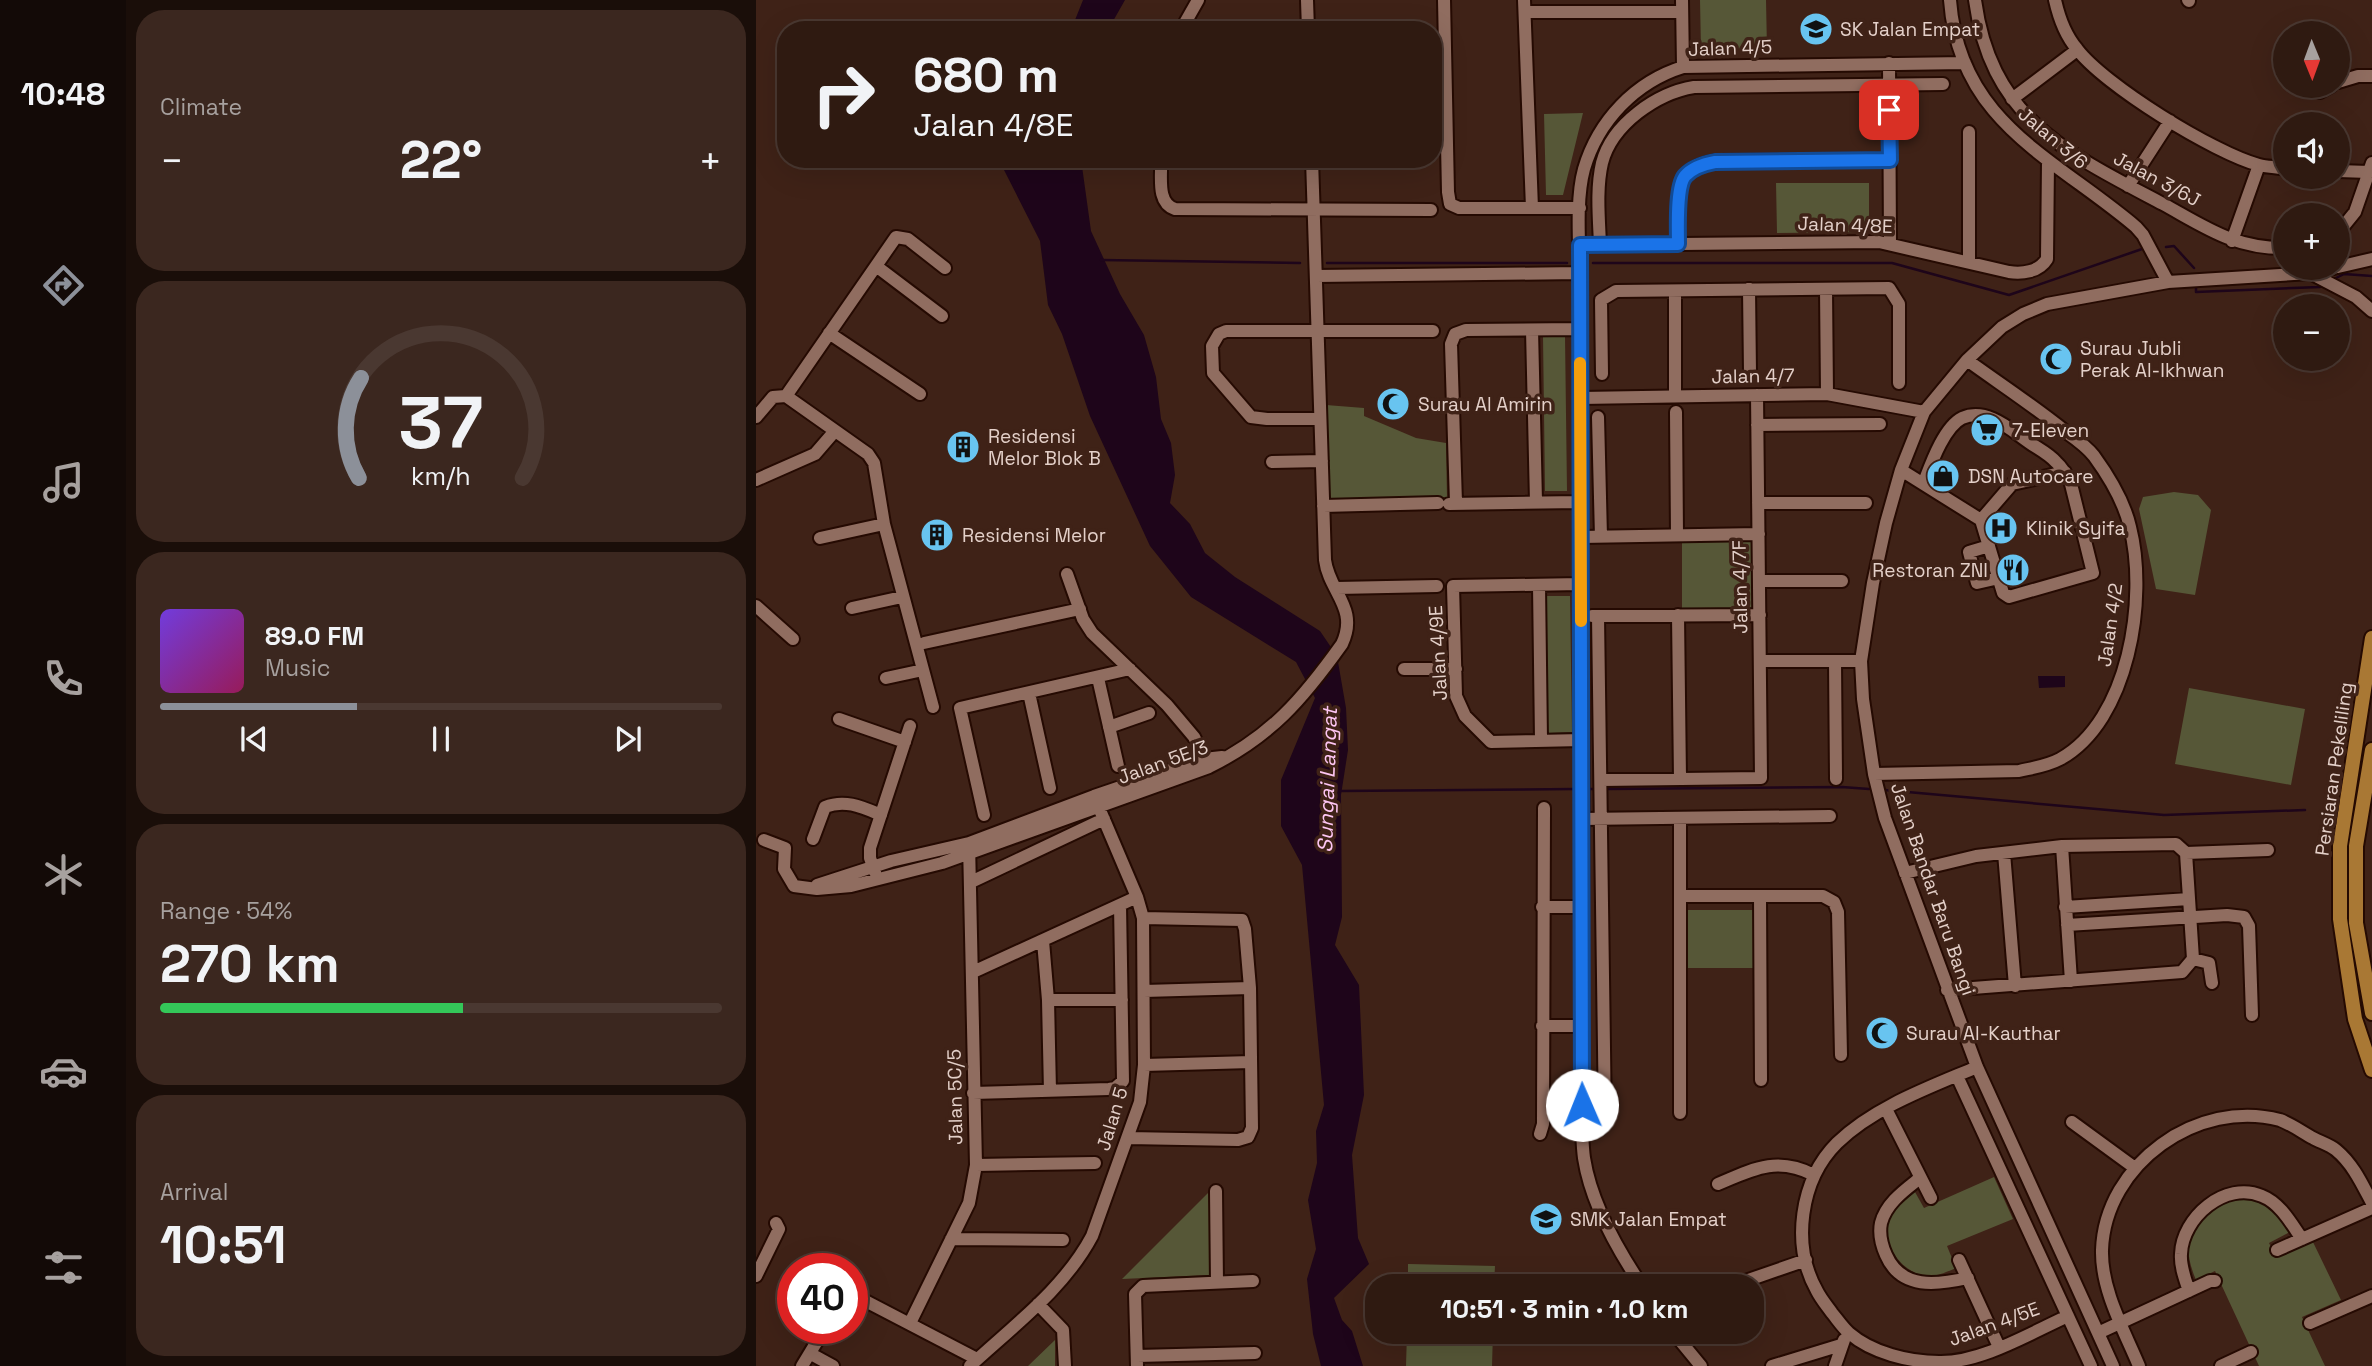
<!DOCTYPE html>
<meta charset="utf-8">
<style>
:root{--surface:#2f1a11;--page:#3b271f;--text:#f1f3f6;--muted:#a7a19f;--line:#4a3831;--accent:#8c9099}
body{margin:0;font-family:"Space Grotesk",sans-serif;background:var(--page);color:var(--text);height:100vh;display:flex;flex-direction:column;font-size:26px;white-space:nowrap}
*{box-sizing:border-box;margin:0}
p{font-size:23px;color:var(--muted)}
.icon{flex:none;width:38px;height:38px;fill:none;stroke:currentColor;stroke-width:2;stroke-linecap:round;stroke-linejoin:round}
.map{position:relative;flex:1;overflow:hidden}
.panel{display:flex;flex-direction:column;gap:10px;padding:10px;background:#1a0e09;width:630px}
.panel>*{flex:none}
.banner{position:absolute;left:21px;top:21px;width:665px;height:147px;border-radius:28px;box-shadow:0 7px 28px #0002,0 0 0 2px var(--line);background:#2f1a11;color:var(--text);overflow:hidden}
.needle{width:46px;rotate:179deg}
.controls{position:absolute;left:1517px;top:21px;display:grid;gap:14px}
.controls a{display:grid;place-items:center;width:77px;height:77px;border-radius:50%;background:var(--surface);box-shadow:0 7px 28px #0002,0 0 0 2px var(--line);font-size:35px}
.speed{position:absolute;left:21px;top:1253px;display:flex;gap:14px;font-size:35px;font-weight:700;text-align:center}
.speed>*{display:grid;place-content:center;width:91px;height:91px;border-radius:50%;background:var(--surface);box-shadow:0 7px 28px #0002,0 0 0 2px var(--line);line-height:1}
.speed .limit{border:10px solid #d22;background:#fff;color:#111}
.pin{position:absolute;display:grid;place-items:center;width:60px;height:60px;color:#fff;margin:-30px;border-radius:14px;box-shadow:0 4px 10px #0006}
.me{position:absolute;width:77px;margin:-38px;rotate:359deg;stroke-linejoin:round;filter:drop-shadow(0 0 5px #0008)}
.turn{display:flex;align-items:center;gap:24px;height:147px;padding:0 21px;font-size:32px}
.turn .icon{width:91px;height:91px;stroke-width:2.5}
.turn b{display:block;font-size:49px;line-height:60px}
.big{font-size:52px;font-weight:600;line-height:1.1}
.panel .tile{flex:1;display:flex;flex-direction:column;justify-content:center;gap:10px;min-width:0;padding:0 24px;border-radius:28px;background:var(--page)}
.panel .dial{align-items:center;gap:0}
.dial svg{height:182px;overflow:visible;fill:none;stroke:var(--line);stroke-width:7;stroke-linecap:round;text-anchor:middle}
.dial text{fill:var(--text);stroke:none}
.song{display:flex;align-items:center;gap:21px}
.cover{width:84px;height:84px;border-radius:10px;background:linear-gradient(135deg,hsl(260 70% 55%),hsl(330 70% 35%))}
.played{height:7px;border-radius:4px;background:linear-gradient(90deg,var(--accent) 35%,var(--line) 35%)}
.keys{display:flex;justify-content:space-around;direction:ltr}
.heat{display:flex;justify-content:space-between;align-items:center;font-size:38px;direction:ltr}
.charge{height:10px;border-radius:5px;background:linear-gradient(90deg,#34c759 54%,var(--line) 0)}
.trip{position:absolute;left:609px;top:1274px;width:399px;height:70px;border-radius:28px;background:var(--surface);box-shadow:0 7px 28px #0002,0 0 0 2px var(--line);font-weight:600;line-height:70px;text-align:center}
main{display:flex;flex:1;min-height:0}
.tab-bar{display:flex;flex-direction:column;width:126px;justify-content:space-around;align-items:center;background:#130a07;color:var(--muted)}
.tab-bar .icon{width:49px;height:49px}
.tab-bar .selected{color:var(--accent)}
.tab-bar b{font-size:32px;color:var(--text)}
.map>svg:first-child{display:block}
.green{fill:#565737}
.water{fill:#1e051a}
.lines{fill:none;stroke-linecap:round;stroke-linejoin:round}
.stream{stroke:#1e051a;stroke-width:2.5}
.minor-casing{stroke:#250a02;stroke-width:16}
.major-casing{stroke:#250a02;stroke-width:18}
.minor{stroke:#906d60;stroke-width:12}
.major{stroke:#a97834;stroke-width:14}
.route-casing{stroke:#114b97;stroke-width:18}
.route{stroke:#1a73e8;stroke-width:12}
.slow{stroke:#f59e0b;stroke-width:12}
.labels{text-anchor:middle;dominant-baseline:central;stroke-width:7;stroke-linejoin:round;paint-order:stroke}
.poi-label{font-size:19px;fill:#e4d0c9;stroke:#3f2217;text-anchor:start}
.street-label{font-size:19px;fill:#e4d0c9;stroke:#3f2217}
.water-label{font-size:21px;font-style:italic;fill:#fec6f3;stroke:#3f2217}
</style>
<main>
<nav class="tab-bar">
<b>10:48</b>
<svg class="icon selected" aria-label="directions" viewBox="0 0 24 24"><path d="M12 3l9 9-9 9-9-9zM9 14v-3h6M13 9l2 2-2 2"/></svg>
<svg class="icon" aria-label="music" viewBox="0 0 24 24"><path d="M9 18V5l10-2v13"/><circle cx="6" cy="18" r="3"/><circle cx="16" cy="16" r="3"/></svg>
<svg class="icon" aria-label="phone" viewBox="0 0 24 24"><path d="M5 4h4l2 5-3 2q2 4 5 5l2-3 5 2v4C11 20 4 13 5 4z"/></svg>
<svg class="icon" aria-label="climate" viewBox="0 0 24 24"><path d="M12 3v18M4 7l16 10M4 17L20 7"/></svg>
<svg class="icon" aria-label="car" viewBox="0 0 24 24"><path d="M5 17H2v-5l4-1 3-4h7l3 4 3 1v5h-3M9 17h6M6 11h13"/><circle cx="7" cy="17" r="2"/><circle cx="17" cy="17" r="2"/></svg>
<svg class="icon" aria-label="filters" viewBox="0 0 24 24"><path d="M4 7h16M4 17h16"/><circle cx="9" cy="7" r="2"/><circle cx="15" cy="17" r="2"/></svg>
</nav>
<section class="panel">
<div class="tile"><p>Climate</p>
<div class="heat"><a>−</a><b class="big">22°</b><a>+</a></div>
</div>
<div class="tile dial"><svg viewBox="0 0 100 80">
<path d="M14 69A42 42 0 1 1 86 69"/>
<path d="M14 69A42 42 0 0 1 15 25" stroke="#8c9099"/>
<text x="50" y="56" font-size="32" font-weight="700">37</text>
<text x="50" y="72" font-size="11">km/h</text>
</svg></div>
<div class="tile">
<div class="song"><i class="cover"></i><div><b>89.0 FM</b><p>Music</p></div></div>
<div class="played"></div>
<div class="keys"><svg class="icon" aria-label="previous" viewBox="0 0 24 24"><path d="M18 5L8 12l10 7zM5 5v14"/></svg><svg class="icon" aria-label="pause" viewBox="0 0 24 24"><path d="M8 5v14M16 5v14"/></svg><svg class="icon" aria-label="next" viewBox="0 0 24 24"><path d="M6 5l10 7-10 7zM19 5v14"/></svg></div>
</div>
<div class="tile"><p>Range · 54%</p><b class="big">270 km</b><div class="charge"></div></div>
<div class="tile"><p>Arrival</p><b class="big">10:51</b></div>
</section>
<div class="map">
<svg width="1616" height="1366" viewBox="0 0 1616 1366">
<rect width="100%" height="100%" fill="#3f2217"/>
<path class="green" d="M944,0H1010L1011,49L945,50Z
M827,113L807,195H790L788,114Z
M1020,183H1113V232L1021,233Z
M787,336H809L811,491H789Z
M570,405L608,408V416L660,438L690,443L691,497L573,499Z
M1418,492L1442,495L1455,510L1439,595L1400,589L1383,509L1387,497Z
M996,538V608H926V539Z
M790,596H814L816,732L792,733Z
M1433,688L1549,709L1535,785L1419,764Z
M932,910H998V968H932Z
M1238,1177L1257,1219L1191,1246L1200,1268C1193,1271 1182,1276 1174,1276C1149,1276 1128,1249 1131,1224C1133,1210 1150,1200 1159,1192L1168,1208Z
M454,1191L453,1275L366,1279Z
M1490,1196C1514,1204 1523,1210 1534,1232L1513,1243L1520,1257L1556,1240L1585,1300L1546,1317L1569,1366H1503L1459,1271L1440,1280C1419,1231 1443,1207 1490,1196Z
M652,1264L739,1266L738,1286H652Z
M651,1332H737L736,1366H650Z
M299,1340V1366H272Z"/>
<path class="water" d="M327,0H369L352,30H315Z
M250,159H325L335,231L364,294L388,335L400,377L405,419L415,443L419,475L414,503L434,524L449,553L479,577L564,631L581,656L590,708L592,750L585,795L586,917L579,945L603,985L608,1095L596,1155L602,1238L613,1264L578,1298L586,1320L596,1331L607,1366H565L557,1334L551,1279L560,1249L552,1200L561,1163L560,1131L568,1105L546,865L525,826V780L559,698L540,662L435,597L394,546L334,416L306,334L292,305L284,241L248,170Z
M1282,676H1309V687L1283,688Z"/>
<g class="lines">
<path class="stream" d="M1410,247L1418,246L1438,268
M345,260L544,263
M571,263H811
M837,263H1136L1253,295L1386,249
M1578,279L1588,274L1616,276
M1440,287V292L1564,287L1568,285
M834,789H838
M852,789L1086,787L1113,789
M1129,790L1408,815L1549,810
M584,791L819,789"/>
<defs>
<path id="minor" d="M551,0L552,30
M688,0L692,192L694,204L703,208H824
M768,0L776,208
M926,0L927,67
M1194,0C1203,123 1299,158 1380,227L1387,235L1412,282
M1219,0C1235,119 1311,153 1407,204C1449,227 1479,249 1530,248
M1299,0C1303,18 1309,35 1321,49C1348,85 1458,153 1503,165C1511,167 1521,167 1530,169
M1432,0L1433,1
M769,12H926
M425,30L442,0
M1133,63L1134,243
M1582,82L1602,76H1616
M1564,92L1575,86
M1256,99L1321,50
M405,159C406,176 400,203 419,209L675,210
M1582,171L1613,172
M1372,186L1414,121
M1582,233L1599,212L1616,163
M1476,241L1503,165
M922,244C922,229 920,187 929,176C936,166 948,164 959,161L1134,160
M824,245L1123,242L1253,272C1266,274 1283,272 1291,259L1292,162
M844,245C843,218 840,189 846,163C856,124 901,93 938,87L1187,84
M1213,262V132
M120,266L186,316
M1582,267L1616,259
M1554,273L1600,297L1616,311
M560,276L824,273
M993,289L994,373
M1070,289L1071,394
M919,291V396
M776,330L780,502
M73,333L164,394
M846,374L845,300L860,291L1133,288L1143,304V383
M30,396L112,454L118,463L128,524L177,707
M30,396L140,237L152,239L189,268
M825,398L1071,394L1168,412
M920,412L921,535
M0,417L17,397L30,396
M842,417L845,537
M564,419H511L495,417L457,373L456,346L463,334L470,331H677
M1001,425L1124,424
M516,462L566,461
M1145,470L1225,520L1247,593L1253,597L1337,573L1315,484C1311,476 1307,468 1300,462C1293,454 1283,449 1274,443C1255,430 1231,407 1206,418C1188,427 1175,464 1168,482
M0,480L59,454L78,432
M700,503L695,344L699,334L710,330L824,329
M1002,503H1110
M693,504L824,502
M567,506L682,503
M1225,520L1256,484L1309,472
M825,537L1003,534
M64,538L128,524
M1233,546L1213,552L1221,583L1243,578
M311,574L327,619L336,633L411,705L438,737L452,765
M1003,581H1086
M825,584L697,586L700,696L709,716L735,742L826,740
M783,585L785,740
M581,588L681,586
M0,606L37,639
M96,608L146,597
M922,615L924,779
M836,616L1004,615
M168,643L324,609
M1004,661H1105
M1079,661L1080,779
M648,669H700
M130,678L167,670
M342,678L362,766
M273,693L294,788
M83,719L149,742
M353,727L393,713
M1118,774L1263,771C1276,768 1291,766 1304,759C1373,721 1392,598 1374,527C1368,501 1354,478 1338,456C1331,447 1320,439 1310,432C1278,406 1244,384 1211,360
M845,780L1005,778L1001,395
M228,815L204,708L374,669
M924,818V1113
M826,819L1074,816
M57,839L69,807C89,799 106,807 125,815
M8,840L29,848L28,869L38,886L61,889L95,886L186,863L453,767C515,736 546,700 586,644C603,608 573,592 569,560L556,159
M1248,853L1259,986
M1430,853L1512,850
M119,872L114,858V848L154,726
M1149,873L1220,856L1306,846
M215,882L348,819
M61,885L135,861L213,843L338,796L432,764L448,759L466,757
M924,896H1067L1078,902L1082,912L1085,1055
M1004,896L1005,1080
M786,907H826
M1309,907L1433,899
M1311,925L1471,915L1488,917L1493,926L1496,1015
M287,941L292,1000L294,1091
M1437,959L1453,963L1456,983
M217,972L381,897
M1191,990L1426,972L1437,959L1430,853L1420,844L1306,846L1315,981
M388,991L494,988
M292,1000H366
M786,1026H824
M388,1065L495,1062
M1221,1067C1174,1087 1118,1107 1081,1143C1044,1180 1035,1245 1061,1291C1065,1299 1071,1306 1076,1313C1081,1319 1087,1328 1093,1333C1116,1353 1153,1362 1183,1362C1225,1363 1274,1333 1312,1316
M1201,1076L1335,1366
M217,1093L353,1089L359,1088L367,1081L364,905
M1130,1109L1175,1198
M1316,1122L1379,1168
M827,1132L844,1129L849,1120L842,616
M784,1134L787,1124L788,808
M372,1138L482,1140L492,1137L496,1128L494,988L489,929L486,920L387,918
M220,1165L339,1163
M1164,1178C1149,1190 1130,1203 1125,1223C1123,1233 1126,1246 1130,1255C1145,1290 1181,1285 1212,1278
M962,1184C997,1169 1021,1156 1058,1175
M460,1191L461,1283
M195,1239L307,1240
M1521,1250L1616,1208
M1203,1260L1243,1347
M0,1276L23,1229L20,1223
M886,1286C861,1249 835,1203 828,1158C825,1135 826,1111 826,1087C825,1032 825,976 826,920C827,794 827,668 825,541C824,456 824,370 824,284C824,249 819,202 828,169C842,121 879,82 927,67L1209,63
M975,1286L1050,1260
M1433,1291C1429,1279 1424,1266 1425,1254C1426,1218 1469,1180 1506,1196C1524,1203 1535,1223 1546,1239
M96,1294L221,1359
M282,1304L307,1330L309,1366
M154,1323L213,1203L220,1165L213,843
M1554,1323L1616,1296
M917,1332L945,1366
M1342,1333L1454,1281H1459
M55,1354L77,1366
M381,1356L499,1353
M46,1366L69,1328
M214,1366C257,1326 308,1289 336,1236L384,1102L388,1065L387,918L381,897L338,796
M381,1366L379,1294L387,1286L497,1281
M1016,1366L1085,1345
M1079,1366L1088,1340
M1357,1366L1221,1067L1129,818L1118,774L1107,699L1105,661L1117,583L1130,523L1145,470L1168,412L1211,360L1246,327L1267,314L1291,304L1412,282L1554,273L1578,268
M1383,1366C1368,1330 1345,1290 1346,1250C1349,1164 1442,1098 1524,1120C1535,1124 1546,1132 1557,1138C1564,1142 1574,1145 1580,1150C1597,1164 1606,1184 1616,1203
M1465,1366L1495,1352"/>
<path id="major" d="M1616,638L1584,846V919L1599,1019L1616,1070
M1616,750L1600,846V923L1616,1013"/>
</defs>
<use href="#minor" class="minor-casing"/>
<use href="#major" class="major-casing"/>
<use href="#minor" class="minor"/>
<use href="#major" class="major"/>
</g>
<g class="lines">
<defs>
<path id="route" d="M826,1105L824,245L922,244C922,229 920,187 929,176C937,167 948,164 959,162L1134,160L1133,110"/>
</defs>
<use href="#route" class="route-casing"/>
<use href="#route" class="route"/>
<path class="slow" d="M824,363L825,621"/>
</g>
<defs>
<symbol id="school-disc" viewBox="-11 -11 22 22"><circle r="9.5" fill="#68c4f0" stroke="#3f2217"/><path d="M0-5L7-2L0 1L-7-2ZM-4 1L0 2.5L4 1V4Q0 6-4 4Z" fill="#111"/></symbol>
<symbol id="mosque-disc" viewBox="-11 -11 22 22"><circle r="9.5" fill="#68c4f0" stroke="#3f2217"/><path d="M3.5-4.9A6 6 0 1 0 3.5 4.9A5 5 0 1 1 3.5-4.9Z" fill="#111"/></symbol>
<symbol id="supermarket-disc" viewBox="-11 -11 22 22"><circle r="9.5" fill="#68c4f0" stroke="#3f2217"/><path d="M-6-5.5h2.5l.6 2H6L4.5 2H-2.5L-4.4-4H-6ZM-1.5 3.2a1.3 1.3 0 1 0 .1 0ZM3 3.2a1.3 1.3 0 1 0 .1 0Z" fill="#111"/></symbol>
<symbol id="building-disc" viewBox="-11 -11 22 22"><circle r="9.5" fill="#68c4f0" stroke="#3f2217"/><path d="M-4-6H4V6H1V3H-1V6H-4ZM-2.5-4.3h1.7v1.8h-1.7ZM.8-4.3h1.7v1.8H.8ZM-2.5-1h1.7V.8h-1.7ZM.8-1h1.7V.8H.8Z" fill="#111"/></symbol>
<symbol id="shop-disc" viewBox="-11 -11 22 22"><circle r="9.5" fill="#68c4f0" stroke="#3f2217"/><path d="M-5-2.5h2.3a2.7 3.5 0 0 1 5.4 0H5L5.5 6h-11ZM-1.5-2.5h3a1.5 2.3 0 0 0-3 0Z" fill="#111"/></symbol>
<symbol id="hospital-disc" viewBox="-11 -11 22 22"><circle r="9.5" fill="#68c4f0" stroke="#3f2217"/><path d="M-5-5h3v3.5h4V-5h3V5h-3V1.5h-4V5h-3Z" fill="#111"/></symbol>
<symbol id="restaurant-disc" viewBox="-11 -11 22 22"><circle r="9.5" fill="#68c4f0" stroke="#3f2217"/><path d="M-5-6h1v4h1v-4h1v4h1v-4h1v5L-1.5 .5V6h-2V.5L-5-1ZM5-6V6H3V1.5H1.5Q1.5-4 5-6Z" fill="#111"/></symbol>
</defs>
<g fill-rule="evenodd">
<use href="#school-disc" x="1041" y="10" width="38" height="38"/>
<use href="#mosque-disc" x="1281" y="340" width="38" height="38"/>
<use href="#mosque-disc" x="618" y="385" width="38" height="38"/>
<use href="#supermarket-disc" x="1212" y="411" width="38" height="38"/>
<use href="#building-disc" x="188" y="428" width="38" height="38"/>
<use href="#shop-disc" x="1168" y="457" width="38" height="38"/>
<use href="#hospital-disc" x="1226" y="509" width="38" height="38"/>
<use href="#building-disc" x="162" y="516" width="38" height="38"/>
<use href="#restaurant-disc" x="1238" y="551" width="38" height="38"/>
<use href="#mosque-disc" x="1107" y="1014" width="38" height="38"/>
<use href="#school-disc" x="771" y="1200" width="38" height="38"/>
</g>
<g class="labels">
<g class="poi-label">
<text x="1084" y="29">SK Jalan Empat</text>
<text x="1324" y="348">Surau Jubli<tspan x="1324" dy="22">Perak Al-Ikhwan</tspan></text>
<text x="662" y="404">Surau Al Amirin</text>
<text x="1256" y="430">7-Eleven</text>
<text x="232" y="436">Residensi<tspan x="232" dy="22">Melor Blok B</tspan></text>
<text x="1212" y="476">DSN Autocare</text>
<text x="1270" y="528">Klinik Syifa</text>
<text x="206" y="535">Residensi Melor</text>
<text x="1232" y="570" text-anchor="end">Restoran ZNI</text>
<text x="1150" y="1033">Surau Al-Kauthar</text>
<text x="814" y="1219">SMK Jalan Empat</text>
</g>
<g class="street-label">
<text transform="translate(974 48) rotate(-2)">Jalan 4/5</text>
<text transform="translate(1297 138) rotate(40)">Jalan 3/6</text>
<text transform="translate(1401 179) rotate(28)">Jalan 3/6J</text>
<text transform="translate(1089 225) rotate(2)">Jalan 4/8E</text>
<text transform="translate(997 376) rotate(-1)">Jalan 4/7</text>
<text transform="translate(984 587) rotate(-91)">Jalan 4/7F</text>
<text transform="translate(1354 625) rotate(-82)">Jalan 4/2</text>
<text transform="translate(682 653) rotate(-93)">Jalan 4/9E</text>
<text transform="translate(407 762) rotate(-20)">Jalan 5E/3</text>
<text transform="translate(1578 769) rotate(-82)">Persiaran Pekeliling</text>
<text transform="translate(1177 889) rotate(71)">Jalan Bandar Baru Bangi</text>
<text transform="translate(199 1097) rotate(-91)">Jalan 5C/5</text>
<text transform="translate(356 1119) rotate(-73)">Jalan 5</text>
<text transform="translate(1238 1324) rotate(-20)">Jalan 4/5E</text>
</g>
<g class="water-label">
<text transform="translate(571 780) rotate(-88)">Sungai Langat</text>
</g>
</g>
</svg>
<div class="controls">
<a><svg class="needle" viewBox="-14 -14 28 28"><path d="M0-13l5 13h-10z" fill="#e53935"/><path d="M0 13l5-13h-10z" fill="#a7a19f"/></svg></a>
<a><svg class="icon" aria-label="sound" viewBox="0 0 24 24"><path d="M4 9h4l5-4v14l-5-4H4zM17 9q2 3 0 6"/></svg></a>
<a>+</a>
<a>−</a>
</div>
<div class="speed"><div class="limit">40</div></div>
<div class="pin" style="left:1133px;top:110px;background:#d93025"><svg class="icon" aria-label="arrive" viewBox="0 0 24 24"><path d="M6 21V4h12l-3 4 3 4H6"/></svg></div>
<svg class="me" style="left:826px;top:1105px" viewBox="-20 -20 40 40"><circle r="19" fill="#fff"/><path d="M0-13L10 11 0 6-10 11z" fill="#1a73e8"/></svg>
<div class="trip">10:51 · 3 min · 1.0 km</div>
<div class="banner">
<div class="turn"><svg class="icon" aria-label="right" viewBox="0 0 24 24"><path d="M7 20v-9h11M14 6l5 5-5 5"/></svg><div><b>680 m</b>Jalan 4/8E</div></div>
</div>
</div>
</main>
